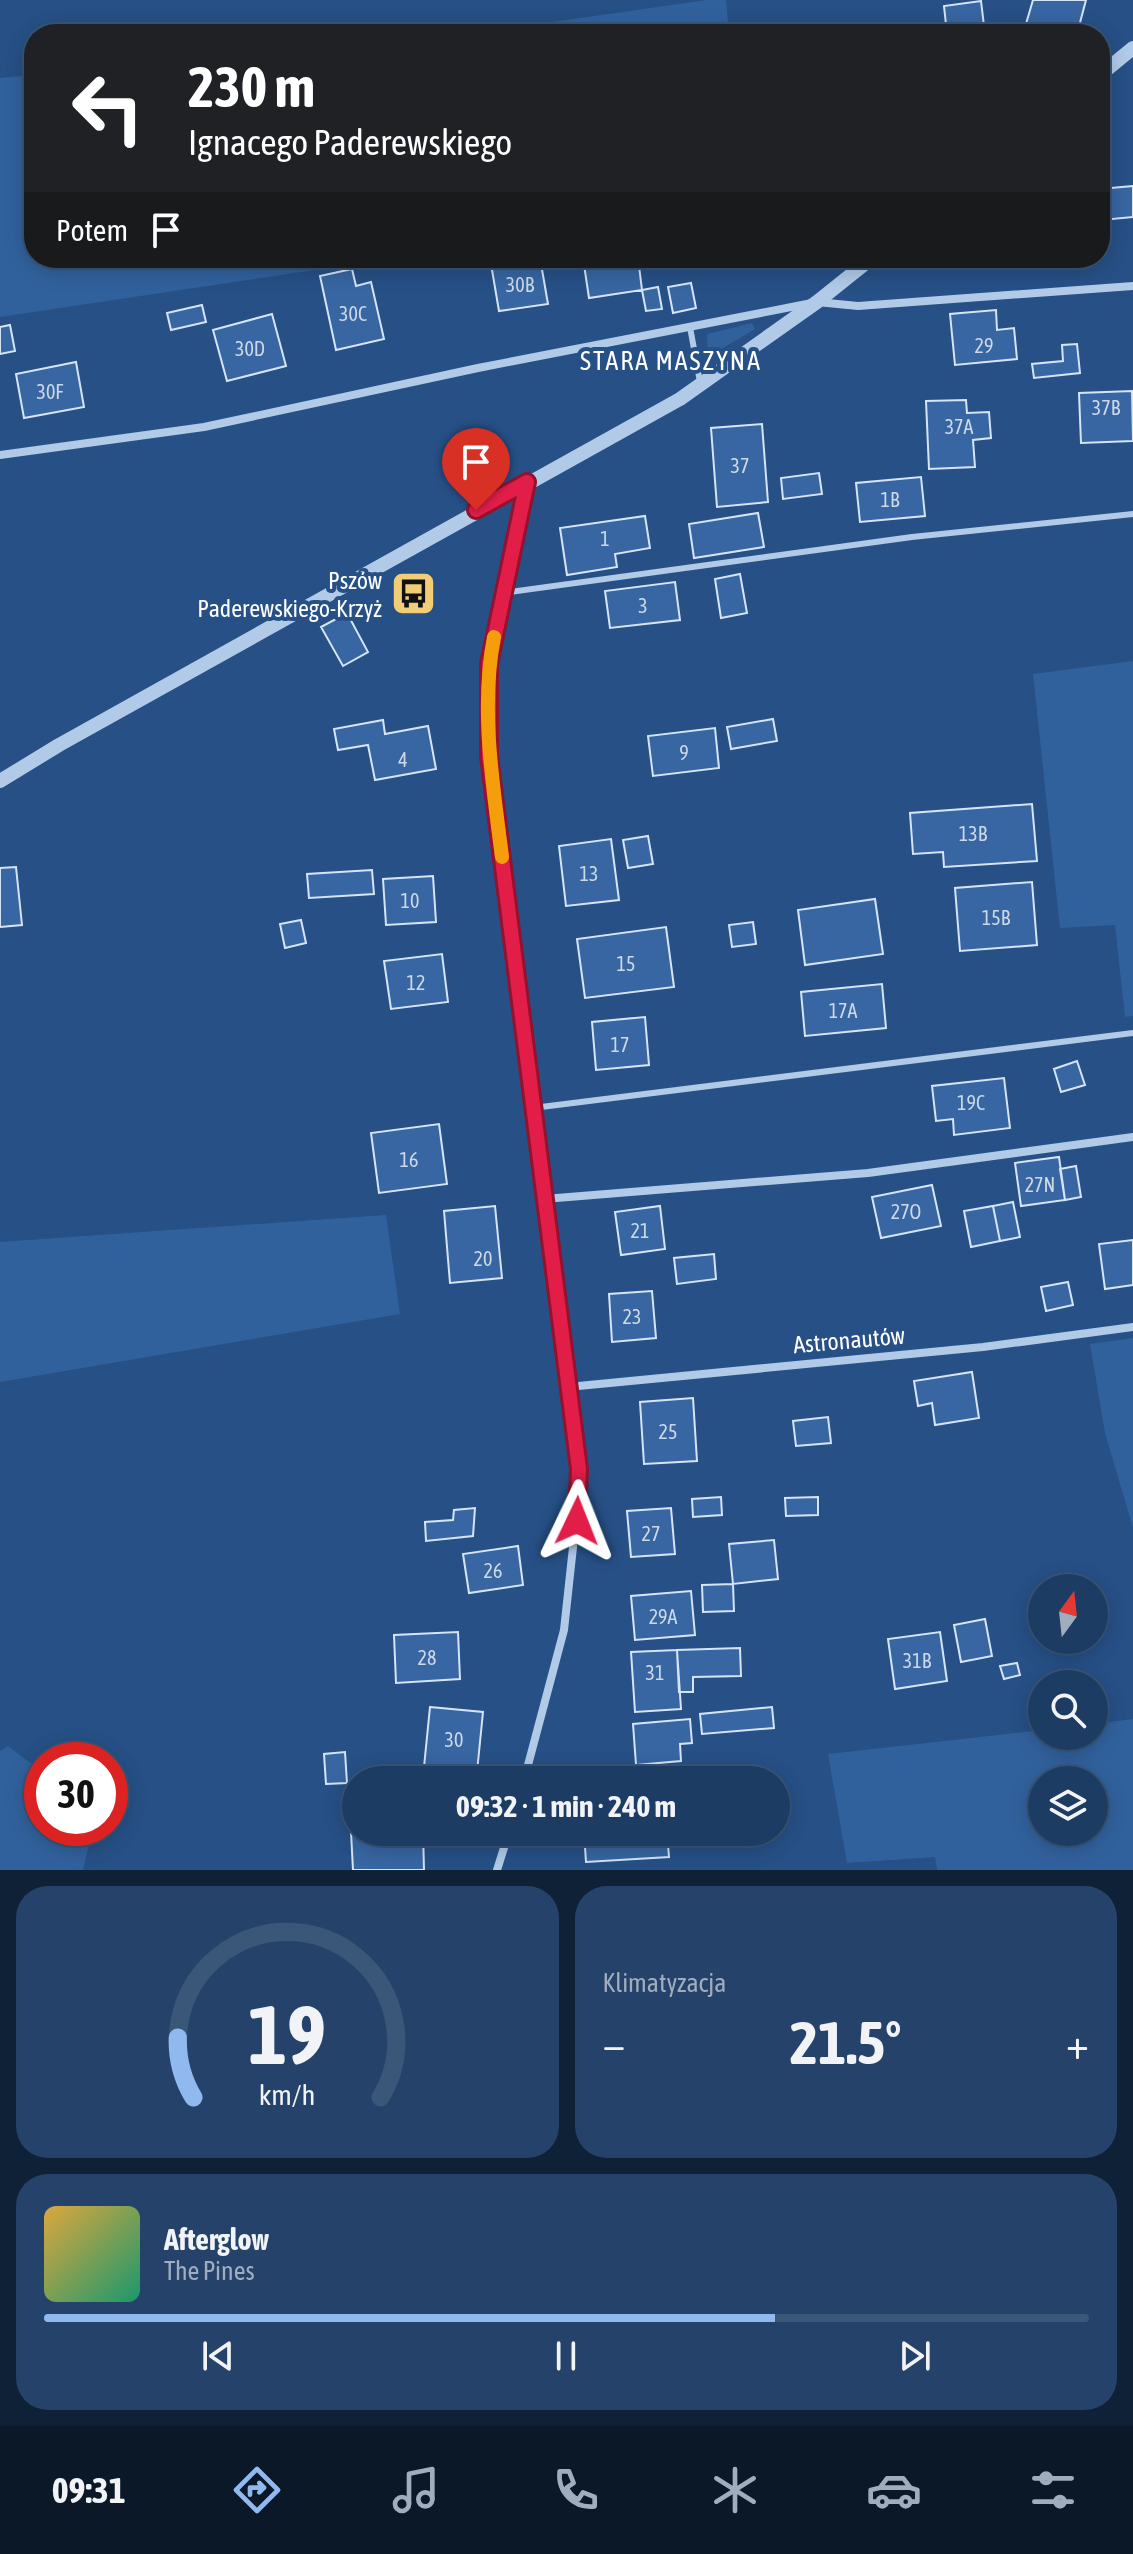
<!DOCTYPE html>
<html lang="pl">
<meta charset="utf-8">
<style>
:root{--surface:#1c3c64;--page:#25436a;--text:#f1f3f6;--muted:#a0adbf;--line:#3a5678;--accent:#90b9f0}
body{margin:0;font-family:"Asap Condensed",sans-serif;background:var(--page);color:var(--text);height:100vh;display:flex;flex-direction:column;font-size:30px;white-space:nowrap}
*{box-sizing:border-box;margin:0}
p{font-size:26px;color:var(--muted)}
.icon{flex:none;width:44px;height:44px;fill:none;stroke:currentColor;stroke-width:2;stroke-linecap:round;stroke-linejoin:round}
.map{position:relative;height:1870px;overflow:hidden}
.panel{display:flex;flex-direction:column;gap:16px;padding:16px;background:#0f2137;flex:1}
.panel>*{flex:none}
.top-card{position:absolute;left:24px;top:24px;width:1086px;height:244px;border-radius:32px;box-shadow:0 4px 20px #0003,0 0 0 2px var(--line);background:#202124;color:#fff;overflow:hidden}
.needle{width:52px;rotate:15deg}
.fabs{position:absolute;left:1028px;top:1574px;display:grid;gap:16px}
.fabs a{display:grid;place-items:center;width:80px;height:80px;border-radius:50%;background:var(--surface);box-shadow:0 4px 20px #0003,0 0 0 2px var(--line);font-size:40px}
.speed{position:absolute;left:24px;top:1742px;display:flex;gap:16px;font-size:40px;font-weight:700;text-align:center}
.speed>*{display:grid;place-content:center;width:104px;height:104px;border-radius:50%;background:var(--surface);box-shadow:0 4px 20px #0003,0 0 0 2px var(--line);line-height:1}
.speed .limit{border:12px solid #d22;background:#fff;color:#111}
.pin{position:absolute;display:grid;place-items:center;width:68px;height:68px;color:#fff;margin:-82px -34px;border-radius:50% 50% 50% 0;rotate:-45deg;box-shadow:0 0 8px #0007}
.pin .icon{rotate:45deg}
.me{position:absolute;width:88px;margin:-44px;rotate:2deg;stroke-linejoin:round;filter:drop-shadow(0 0 6px #0008)}
.turn{display:flex;align-items:center;gap:28px;height:168px;padding:0 32px;font-size:36px}
.turn .icon{width:104px;height:104px;stroke-width:2.5}
.turn b{display:block;font-size:56px;line-height:68px}
.then{display:flex;align-items:center;height:76px;padding:0 32px;background:#0003;gap:16px;font-size:30px}
.big{font-size:60px;font-weight:700;line-height:1.1}
.panel .widget{flex:1;display:flex;flex-direction:column;justify-content:center;gap:12px;min-width:0;padding:0 28px;border-radius:32px;background:var(--page)}
.panel .dial{align-items:center;gap:0}
.dial svg{height:208px;overflow:visible;fill:none;stroke:var(--line);stroke-width:7;stroke-linecap:round;text-anchor:middle}
.dial text{fill:var(--text);stroke:none}
.song{display:flex;align-items:center;gap:24px}
.cover{width:96px;height:96px;border-radius:12px;background:linear-gradient(135deg,hsl(40 70% 55%),hsl(160 70% 35%))}
.played{height:8px;border-radius:4px;background:linear-gradient(90deg,var(--accent) 70%,var(--line) 70%)}
.keys{display:flex;justify-content:space-around;direction:ltr}
.heat{display:flex;justify-content:space-between;align-items:center;font-size:44px;direction:ltr}
.panel .tiles{flex:1;display:grid;gap:16px;grid-template-columns:1fr 1fr}
.widget:last-child{grid-column:span 2}
.trip{position:absolute;left:342px;top:1766px;width:448px;height:80px;border-radius:40px;background:var(--surface);box-shadow:0 4px 20px #0003,0 0 0 2px var(--line);font-weight:700;line-height:80px;text-align:center}
.menu{display:flex;height:128px;justify-content:space-around;align-items:center;background:#0b1828;color:var(--muted)}
.menu .icon{width:56px;height:56px}
.menu .selected{color:var(--accent)}
.menu b{font-size:36px;color:var(--text)}
.map>svg:first-child{display:block}
.green{fill:#31619d;fill-rule:evenodd}
.building{fill:#3766a2;stroke:#d5e4f6;stroke-width:2}
.lines{fill:none;stroke-linecap:round;stroke-linejoin:round}
.service{stroke:#b1cae8;stroke-width:6}
.minor{stroke:#b1cae8;stroke-width:8}
.tertiary{stroke:#b1cae8;stroke-width:14}
.route-casing{stroke:#92132f;stroke-width:20}
.route{stroke:#e11d48;stroke-width:14}
.slow{stroke:#f59e0b;stroke-width:14}
.labels{text-anchor:middle;dominant-baseline:central;stroke-width:8;stroke-linejoin:round;paint-order:stroke}
.number-label{font-size:20px;fill:#cdd9e8}
.poi-label{font-size:24px;fill:#fff;stroke:#265086;text-anchor:end}
.street-label{font-size:24px;fill:#fff;stroke:#265086}
.neighbourhood-label{font-size:26px;letter-spacing:2px;fill:#fff;stroke:#265086}
</style>
<div class="map">
<svg width="1133" height="1870" viewBox="0 0 1133 1870">
<rect width="100%" height="100%" fill="#265086"/>
<path class="green" d="M707,0H726L729,34H468Z
M34,75V258H395L0,317V78Z
M752,323L755,329L708,357L707,334Z
M1133,661V1016L1125,1017L1115,925L1060,928L1033,674Z
M386,1215L400,1314L0,1382V1242Z
M1133,1338V1528L1105,1433L1090,1344Z
M1133,1719V1870H937L935,1857L847,1863L828,1754L1042,1730V1736H1094V1724ZM1042,1780H1094V1832H1042Z
M8,1746L42,1772V1828H93L83,1870H0V1751Z"/>
<path class="building" d="M1033,0H1086L1077,34H1023Z
M981,1L985,34H947L944,6Z
M1105,158L1108,180L1100,181V159Z
M1133,186V217L1102,220L1100,189Z
M540,258L548,304L499,311L491,264Z
M583,258H638L642,290L589,298Z
M1015,258H1065L1015,261Z
M352,269L356,286L371,282L384,339L336,350L320,276Z
M691,283L696,308L673,313L668,287Z
M658,287L662,309L646,311L642,290Z
M202,305L206,322L171,330L167,313Z
M996,310L997,330L1014,328L1017,359L955,365L950,314Z
M272,314L286,366L227,381L213,330Z
M10,325L15,351L0,354V327Z
M1077,344L1080,373L1034,378L1032,364L1063,361L1062,345Z
M76,362L84,407L24,418L16,374Z
M1132,391L1133,441L1081,443L1079,393Z
M966,400L967,413L989,412L991,438L973,440L975,467L929,469L926,401Z
M762,424L768,502L717,507L711,428Z
M819,473L822,494L783,499L781,478Z
M921,477L925,516L860,522L856,483Z
M758,513L764,547L694,558L689,524Z
M645,516L650,548L615,554L617,567L567,575L560,528Z
M740,574L747,613L721,618L715,579Z
M675,582L680,620L610,628L605,591Z
M347,613L368,652L343,666L321,627Z
M773,719L777,741L731,749L727,727Z
M383,720L385,734L428,726L436,769L375,780L368,745L338,750L334,729Z
M715,728L719,768L653,776L648,736Z
M1032,804L1037,861L944,867L943,852L913,854L910,813Z
M648,836L653,864L628,868L623,840Z
M611,839L619,900L566,906L559,846Z
M16,867L22,925L0,927V868Z
M372,870L374,894L309,898L307,874Z
M433,876L436,922L386,925L383,879Z
M1032,882L1037,945L960,951L955,888Z
M875,899L883,954L805,965L798,910Z
M301,920L306,943L285,948L280,924Z
M753,922L756,944L732,947L729,925Z
M666,927L674,987L585,998L577,939Z
M442,954L448,1002L391,1009L384,961Z
M882,984L886,1028L805,1036L801,992Z
M645,1017L649,1065L596,1070L592,1022Z
M1077,1061L1085,1085L1061,1092L1054,1069Z
M1004,1078L1010,1128L954,1135L953,1119L936,1121L932,1086Z
M439,1124L447,1184L379,1193L371,1133Z
M1059,1157L1065,1200L1021,1206L1015,1163Z
M1076,1166L1081,1197L1065,1200L1060,1169Z
M932,1185L941,1226L881,1238L872,1197Z
M1013,1202L1020,1237L1000,1241L993,1206Z
M495,1206L502,1278L450,1283L444,1211Z
M660,1206L665,1249L621,1255L615,1212Z
M993,1206L1000,1241L971,1247L964,1211Z
M1133,1240V1285L1105,1289L1099,1244Z
M714,1254L716,1279L677,1284L674,1258Z
M1068,1282L1073,1305L1046,1311L1041,1287Z
M652,1291L656,1338L612,1342L609,1294Z
M972,1372L979,1418L935,1425L932,1403L918,1406L914,1381Z
M693,1398L697,1461L644,1464L640,1402Z
M828,1417L831,1443L796,1446L793,1421Z
M721,1497L722,1515L693,1517L692,1499Z
M818,1497V1515L786,1516L785,1498Z
M475,1508L473,1536L426,1541L425,1522L453,1520L454,1510Z
M671,1508L675,1554L631,1557L627,1511Z
M774,1540L778,1579L733,1584L729,1544Z
M518,1546L523,1585L469,1593L463,1554Z
M733,1584L734,1611L703,1612L702,1585Z
M691,1591L695,1635L635,1640L631,1596Z
M985,1619L992,1656L961,1662L954,1625Z
M458,1632L460,1679L396,1683L394,1635Z
M940,1632L947,1681L895,1689L888,1639Z
M740,1648L741,1676L693,1677V1692H679L677,1650Z
M677,1650L681,1709L635,1712L631,1652Z
M1017,1663L1020,1675L1004,1679L1000,1666Z
M430,1707L483,1712L477,1772L424,1767Z
M772,1707L774,1728L702,1734L700,1714Z
M690,1719L692,1743L680,1744L681,1761L636,1765L633,1724Z
M345,1752L347,1783L326,1784L324,1754Z
M351,1832H423L424,1870H353Z
M584,1832H667L669,1857L586,1862Z"/>
<g class="lines">
<path class="service" d="M690,327L700,382
M503,593L912,537L1133,514
M533,1108L1133,1033"/>
<path class="minor" d="M0,455L204,427L478,368L817,302L858,306L1133,286
M544,1199L868,1173L1133,1137
M568,1387L983,1347L1133,1327
M524,1780L564,1630L579,1492L489,756V664L526,486
M497,1870L509,1832"/>
<path class="tertiary" d="M1100,75L1133,48
M0,781L59,745L680,399L817,302L872,258"/>
</g>
<g class="lines">
<defs>
<path id="route" d="M476,510L527,482L489,664V756L579,1469L577,1521"/>
</defs>
<use href="#route" class="route-casing"/>
<use href="#route" class="route"/>
<path class="slow" d="M494,637C480,709 493,785 502,857"/>
</g>
<defs>
<symbol id="bus-square" viewBox="-11 -11 22 22"><rect x="-9" y="-9" width="18" height="18" rx="4" fill="#f1ce76" stroke="#265086"/><path d="M-5-6H5V4H4V6H2V4H-2V6H-4V4H-5ZM-3.5-4V0h7V-4ZM-3.5 1.2v1.5H-2V1.2ZM2 1.2v1.5H3.5V1.2Z" fill="#111"/></symbol>
</defs>
<g fill-rule="evenodd">
<use href="#bus-square" x="388" y="568" width="51" height="51"/>
</g>
<g class="labels">
<g class="number-label">
<text x="520" y="284">30B</text>
<text x="353" y="313">30C</text>
<text x="984" y="345">29</text>
<text x="250" y="348">30D</text>
<text x="50" y="391">30F</text>
<text x="1106" y="407">37B</text>
<text x="959" y="426">37A</text>
<text x="740" y="465">37</text>
<text x="890" y="499">1B</text>
<text x="605" y="538">1</text>
<text x="643" y="605">3</text>
<text x="684" y="752">9</text>
<text x="403" y="759">4</text>
<text x="973" y="833">13B</text>
<text x="589" y="873">13</text>
<text x="410" y="900">10</text>
<text x="996" y="917">15B</text>
<text x="626" y="963">15</text>
<text x="416" y="982">12</text>
<text x="843" y="1010">17A</text>
<text x="620" y="1044">17</text>
<text x="971" y="1102">19C</text>
<text x="409" y="1159">16</text>
<text x="1040" y="1184">27N</text>
<text x="906" y="1211">27O</text>
<text x="640" y="1230">21</text>
<text x="483" y="1258">20</text>
<text x="632" y="1316">23</text>
<text x="668" y="1431">25</text>
<text x="651" y="1533">27</text>
<text x="493" y="1570">26</text>
<text x="663" y="1616">29A</text>
<text x="427" y="1657">28</text>
<text x="917" y="1660">31B</text>
<text x="655" y="1672">31</text>
<text x="454" y="1739">30</text>
</g>
<g class="poi-label">
<text x="382" y="580">Pszów<tspan x="382" dy="28">Paderewskiego-Krzyż</tspan></text>
</g>
<g class="street-label">
<text transform="translate(849 1340) rotate(-5)">Astronautów</text>
</g>
<g class="neighbourhood-label">
<text x="671" y="361">STARA MASZYNA</text>
</g>
</g>
</svg>
<div class="fabs">
<a><svg class="needle" viewBox="-14 -14 28 28"><path d="M0-13l5 13h-10z" fill="#e53935"/><path d="M0 13l5-13h-10z" fill="#a0adbf"/></svg></a>
<a><svg class="icon" aria-label="search" viewBox="0 0 24 24"><circle cx="10" cy="10" r="6"/><path d="M15 15l6 6"/></svg></a>
<a><svg class="icon" aria-label="layers" viewBox="0 0 24 24"><path d="M12 4l9 5-9 5-9-5zM3 14l9 5 9-5"/></svg></a>
</div>
<div class="speed"><div class="limit">30</div></div>
<div class="pin" style="left:476px;top:510px;background:#d93025"><svg class="icon" aria-label="arrive" viewBox="0 0 24 24"><path d="M6 21V4h12l-3 4 3 4H6"/></svg></div>
<svg class="me" style="left:577px;top:1521px" viewBox="-20 -20 40 40"><path d="M0-17L14 15 0 8-14 15z" fill="#e11d48" stroke="#fff" stroke-width="4"/></svg>
<div class="trip">09:32 · 1 min · 240 m</div>
<div class="top-card">
<div class="turn"><svg class="icon" aria-label="left" viewBox="0 0 24 24"><path d="M17 20v-9H6M10 6l-5 5 5 5"/></svg><div><b>230 m</b>Ignacego Paderewskiego</div></div>
<div class="then">Potem<svg class="icon" aria-label="arrive" viewBox="0 0 24 24"><path d="M6 21V4h12l-3 4 3 4H6"/></svg></div>
</div>
</div>
<section class="panel">
<div class="tiles">
<div class="widget dial"><svg viewBox="0 0 100 80">
<path d="M14 69A42 42 0 1 1 86 69"/>
<path d="M14 69A42 42 0 0 1 8 46" stroke="#90b9f0"/>
<text x="50" y="56" font-size="32" font-weight="700">19</text>
<text x="50" y="72" font-size="11">km/h</text>
</svg></div>
<div class="widget"><p>Klimatyzacja</p>
<div class="heat"><a>−</a><b class="big">21.5°</b><a>+</a></div>
</div>
<div class="widget">
<div class="song"><i class="cover"></i><div><b>Afterglow</b><p>The Pines</p></div></div>
<div class="played"></div>
<div class="keys"><svg class="icon" aria-label="previous" viewBox="0 0 24 24"><path d="M18 5L8 12l10 7zM5 5v14"/></svg><svg class="icon" aria-label="pause" viewBox="0 0 24 24"><path d="M8 5v14M16 5v14"/></svg><svg class="icon" aria-label="next" viewBox="0 0 24 24"><path d="M6 5l10 7-10 7zM19 5v14"/></svg></div>
</div>
</div>
</section>
<nav class="menu">
<b>09:31</b>
<svg class="icon selected" aria-label="directions" viewBox="0 0 24 24"><path d="M12 3l9 9-9 9-9-9zM9 14v-3h6M13 9l2 2-2 2"/></svg>
<svg class="icon" aria-label="music" viewBox="0 0 24 24"><path d="M9 18V5l10-2v13"/><circle cx="6" cy="18" r="3"/><circle cx="16" cy="16" r="3"/></svg>
<svg class="icon" aria-label="phone" viewBox="0 0 24 24"><path d="M5 4h4l2 5-3 2q2 4 5 5l2-3 5 2v4C11 20 4 13 5 4z"/></svg>
<svg class="icon" aria-label="climate" viewBox="0 0 24 24"><path d="M12 3v18M4 7l16 10M4 17L20 7"/></svg>
<svg class="icon" aria-label="car" viewBox="0 0 24 24"><path d="M5 17H2v-5l4-1 3-4h7l3 4 3 1v5h-3M9 17h6M6 11h13"/><circle cx="7" cy="17" r="2"/><circle cx="17" cy="17" r="2"/></svg>
<svg class="icon" aria-label="filters" viewBox="0 0 24 24"><path d="M4 7h16M4 17h16"/><circle cx="9" cy="7" r="2"/><circle cx="15" cy="17" r="2"/></svg>
</nav>
